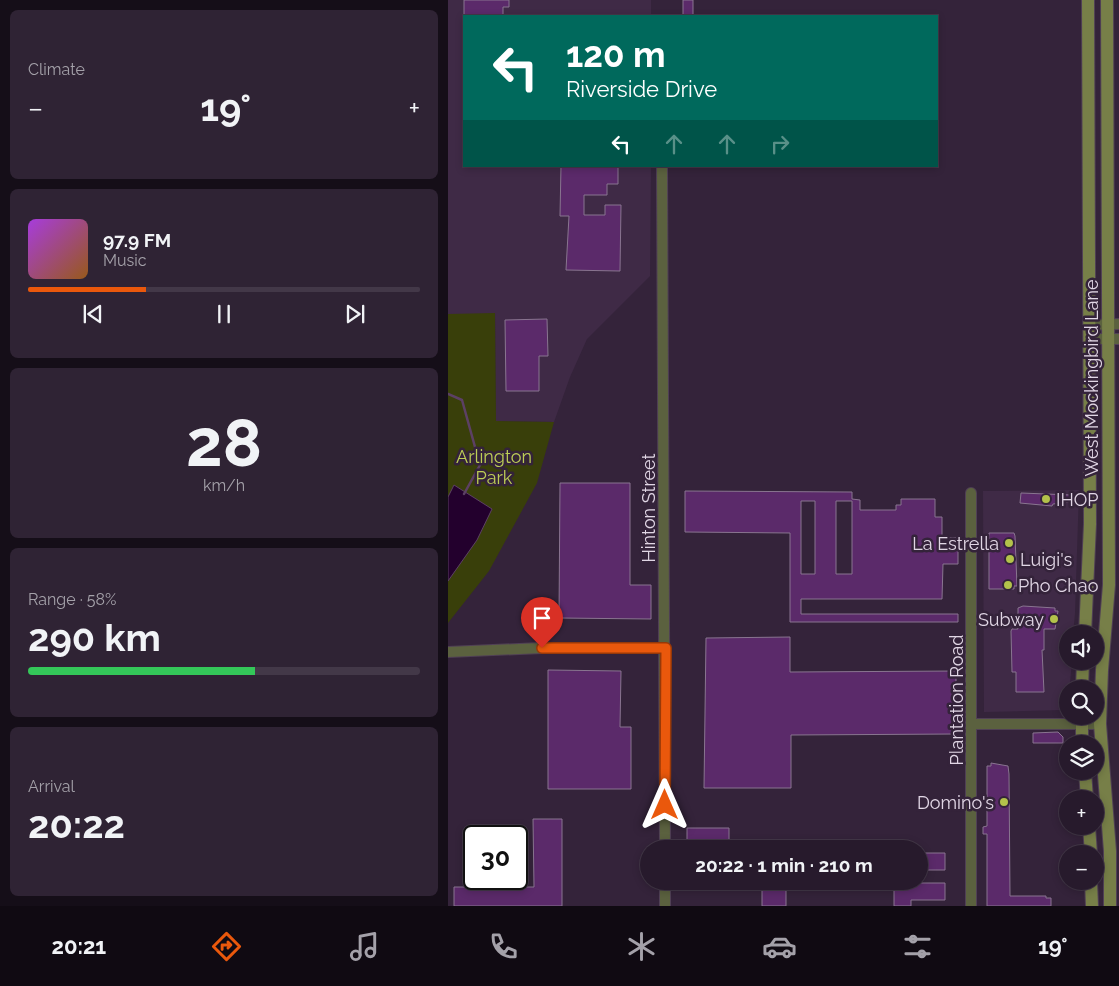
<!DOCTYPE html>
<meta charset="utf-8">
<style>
:root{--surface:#271a2c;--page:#2f2334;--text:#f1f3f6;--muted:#a4a1a9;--line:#433848;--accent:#ea580c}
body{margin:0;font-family:Raleway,sans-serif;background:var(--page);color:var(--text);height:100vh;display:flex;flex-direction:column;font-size:19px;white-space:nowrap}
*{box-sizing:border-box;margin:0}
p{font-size:16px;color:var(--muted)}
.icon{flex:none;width:28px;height:28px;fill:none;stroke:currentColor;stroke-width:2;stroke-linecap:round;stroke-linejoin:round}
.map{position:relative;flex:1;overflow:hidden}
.side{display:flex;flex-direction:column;gap:10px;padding:10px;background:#150e18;width:448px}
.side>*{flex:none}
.guide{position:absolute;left:15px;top:15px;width:475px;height:152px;border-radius:0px;box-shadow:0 2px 8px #0003,0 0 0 1px var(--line);background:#00695c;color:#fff;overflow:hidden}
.buttons{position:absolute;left:611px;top:625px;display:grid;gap:10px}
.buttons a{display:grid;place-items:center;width:45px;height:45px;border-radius:50%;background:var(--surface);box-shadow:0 2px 8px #0003,0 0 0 1px var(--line);font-size:25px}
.speed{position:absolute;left:15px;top:825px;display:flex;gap:10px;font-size:25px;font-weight:700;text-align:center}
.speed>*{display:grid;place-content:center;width:65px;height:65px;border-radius:50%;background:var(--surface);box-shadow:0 2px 8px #0003,0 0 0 1px var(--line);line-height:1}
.speed .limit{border:2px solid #111;border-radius:8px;background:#fff;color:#111}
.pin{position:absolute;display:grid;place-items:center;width:42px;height:42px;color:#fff;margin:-51px -21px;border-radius:50% 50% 50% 0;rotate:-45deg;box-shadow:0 0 5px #0007}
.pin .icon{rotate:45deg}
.me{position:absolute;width:55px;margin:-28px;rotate:0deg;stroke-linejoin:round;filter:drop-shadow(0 0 4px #0008)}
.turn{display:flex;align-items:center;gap:18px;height:105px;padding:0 20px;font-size:22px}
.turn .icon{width:65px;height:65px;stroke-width:2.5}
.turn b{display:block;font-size:35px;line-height:42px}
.lanes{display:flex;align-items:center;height:48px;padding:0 20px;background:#0003;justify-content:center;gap:25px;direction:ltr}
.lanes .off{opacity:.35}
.big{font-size:38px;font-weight:700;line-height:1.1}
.side .widget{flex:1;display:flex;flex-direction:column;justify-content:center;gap:8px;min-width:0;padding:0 18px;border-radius:8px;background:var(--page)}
.side .dial{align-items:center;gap:0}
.dial b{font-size:65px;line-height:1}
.song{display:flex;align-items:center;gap:15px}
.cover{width:60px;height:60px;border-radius:8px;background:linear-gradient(135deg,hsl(280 70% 55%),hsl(30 70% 35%))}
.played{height:5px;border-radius:2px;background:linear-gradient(90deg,var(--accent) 30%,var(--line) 30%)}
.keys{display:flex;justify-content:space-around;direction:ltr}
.heat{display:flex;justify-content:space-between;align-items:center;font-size:28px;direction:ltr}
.charge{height:8px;border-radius:4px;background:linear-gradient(90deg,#34c759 58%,var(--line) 0)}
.trip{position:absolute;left:192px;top:840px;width:288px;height:50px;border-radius:25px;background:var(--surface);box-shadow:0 2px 8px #0003,0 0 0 1px var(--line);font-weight:700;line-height:50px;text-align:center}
.tab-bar{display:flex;height:80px;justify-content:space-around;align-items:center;background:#100a12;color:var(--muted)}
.tab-bar .icon{width:35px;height:35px}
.tab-bar .on{color:var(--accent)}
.tab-bar b{font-size:22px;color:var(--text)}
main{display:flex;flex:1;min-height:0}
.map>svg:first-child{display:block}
.built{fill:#3f2a46}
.green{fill:#393f0a}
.water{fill:#23002d;stroke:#5c4064}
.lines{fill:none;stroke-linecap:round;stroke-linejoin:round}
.stream{stroke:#5c4064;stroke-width:2.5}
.building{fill:#5b2a6a;stroke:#897590;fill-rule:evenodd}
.minor-casing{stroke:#504055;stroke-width:12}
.secondary-casing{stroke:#504055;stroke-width:14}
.minor{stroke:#5b613f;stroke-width:10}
.secondary{stroke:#777f48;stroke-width:12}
.route-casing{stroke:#983908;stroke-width:12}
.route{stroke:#ea580c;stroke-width:9}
.poi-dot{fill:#b3c24b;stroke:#34233a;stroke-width:2}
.labels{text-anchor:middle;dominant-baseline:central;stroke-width:5;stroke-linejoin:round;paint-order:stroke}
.street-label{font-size:18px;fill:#e1d6e5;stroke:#34233a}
.park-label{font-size:18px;fill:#bdce56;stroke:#34233a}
.poi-label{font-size:18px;fill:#e1d6e5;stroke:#34233a;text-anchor:start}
</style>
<main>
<section class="side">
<div class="widget"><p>Climate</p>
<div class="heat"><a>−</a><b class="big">19°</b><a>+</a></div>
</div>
<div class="widget">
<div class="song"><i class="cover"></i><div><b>97.9 FM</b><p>Music</p></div></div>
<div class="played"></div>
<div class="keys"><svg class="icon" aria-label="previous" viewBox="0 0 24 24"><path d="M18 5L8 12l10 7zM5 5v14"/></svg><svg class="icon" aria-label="pause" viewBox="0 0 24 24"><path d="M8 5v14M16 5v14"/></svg><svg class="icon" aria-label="next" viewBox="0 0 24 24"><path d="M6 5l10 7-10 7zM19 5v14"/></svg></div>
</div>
<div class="widget dial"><b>28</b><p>km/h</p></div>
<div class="widget"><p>Range · 58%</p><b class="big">290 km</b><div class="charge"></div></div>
<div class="widget"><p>Arrival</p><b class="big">20:22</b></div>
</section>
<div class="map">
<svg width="672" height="906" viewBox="0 0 672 906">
<rect width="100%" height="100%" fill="#34233a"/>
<path class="built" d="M0,0H203V16H16V166H203L202,276L139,339L122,377L106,422L48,421L47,314H0Z
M631,490L627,613L625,634H620V661H624L620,705L614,710L536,712L535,491Z"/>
<path class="green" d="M47,313L48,421L106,422L89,483L41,571L0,623V314Z"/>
<path class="water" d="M6,485L44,509L29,540L0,581V497Z"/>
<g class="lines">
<path class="stream" d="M0,394L14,400L32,465L16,494"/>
</g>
<path class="building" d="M16,0H61V7H55V16H16Z
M235,0H245V16H235Z
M113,166H170V184H159V195H136V215H157V205H173L172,271L118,270L121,216H112Z
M99,319L100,356H91V391H58L57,320Z
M112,483H182V585H203V619L111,618Z
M237,491L404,492V499L412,500V510H448V505H453V499H487V517H494V538H510V564H495L494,599H353V614H510V622H342V533L237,532ZM353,501H367V574H353ZM388,501H404V574H388Z
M573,493L623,495V502L605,504L604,506L572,503Z
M541,533H566L567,536L569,586H566V589H541Z
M575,606L607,608V611H610L607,629H596V650H594L596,692H568V672H564L563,631L564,629H570V608Z
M342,637V672L508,671V734L343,735V788H256L258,638Z
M100,670L173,671L172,727H183V789H100Z
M610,732L615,737V743H585V733Z
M543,763L560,766L561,774L562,896H598V898H603V906H539V834H535V827L539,826V766H543Z
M85,819H114V906H6V887H86Z
M239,828H281V849H239Z
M471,853H497V870H471Z
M314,881H338V906H314Z
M473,883H497V900H463V906H446V886Z"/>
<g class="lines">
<defs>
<path id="minor" d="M214,166L217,849
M642,325L672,324
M641,339H672
M523,493V906
M0,652L94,648H217
M524,724H652
M217,881V906"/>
<path id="secondary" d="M659,0L661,585L654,670L652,724L662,851V906
M637,634L642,524L640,0
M634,689L635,661
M634,716V744
M637,771L639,799
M641,826L643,854
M643,881L644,906"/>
</defs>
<use href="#minor" class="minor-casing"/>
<use href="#secondary" class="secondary-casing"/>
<use href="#minor" class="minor"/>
<use href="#secondary" class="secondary"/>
</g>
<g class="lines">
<defs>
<path id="route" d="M94,648H218L217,805"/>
</defs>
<use href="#route" class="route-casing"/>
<use href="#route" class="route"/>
</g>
<g class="poi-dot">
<circle cx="598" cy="499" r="5"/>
<circle cx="561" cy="543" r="5"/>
<circle cx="562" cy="559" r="5"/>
<circle cx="560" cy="585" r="5"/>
<circle cx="606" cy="619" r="5"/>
<circle cx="556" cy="802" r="5"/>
</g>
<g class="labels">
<g class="street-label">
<text transform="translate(643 378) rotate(-90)">West Mockingbird Lane</text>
<text transform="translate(200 508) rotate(-90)">Hinton Street</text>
<text transform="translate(508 700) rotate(-90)">Plantation Road</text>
</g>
<g class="park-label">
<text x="46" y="456">Arlington<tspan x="46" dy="21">Park</tspan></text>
</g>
<g class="poi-label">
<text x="608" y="499">IHOP</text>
<text x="551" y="543" text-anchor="end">La Estrella</text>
<text x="572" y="559">Luigi's</text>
<text x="570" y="585">Pho Chao</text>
<text x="596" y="619" text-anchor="end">Subway</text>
<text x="546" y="802" text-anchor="end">Domino's</text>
</g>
</g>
</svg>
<div class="buttons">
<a><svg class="icon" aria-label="sound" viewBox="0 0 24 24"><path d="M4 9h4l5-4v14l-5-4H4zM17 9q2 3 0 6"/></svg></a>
<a><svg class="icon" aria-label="search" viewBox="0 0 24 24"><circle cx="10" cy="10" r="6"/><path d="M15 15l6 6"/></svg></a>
<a><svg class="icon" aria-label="layers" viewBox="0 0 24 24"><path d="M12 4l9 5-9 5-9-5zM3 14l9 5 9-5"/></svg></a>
<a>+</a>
<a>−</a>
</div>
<div class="speed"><div class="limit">30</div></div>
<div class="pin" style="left:94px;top:648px;background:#d93025"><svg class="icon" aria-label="arrive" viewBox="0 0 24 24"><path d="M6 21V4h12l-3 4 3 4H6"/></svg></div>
<svg class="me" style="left:217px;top:805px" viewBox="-20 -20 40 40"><path d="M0-17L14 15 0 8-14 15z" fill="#ea580c" stroke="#fff" stroke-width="4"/></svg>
<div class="trip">20:22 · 1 min · 210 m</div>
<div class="guide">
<div class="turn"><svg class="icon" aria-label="left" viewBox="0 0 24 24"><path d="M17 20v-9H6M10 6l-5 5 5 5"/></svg><div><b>120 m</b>Riverside Drive</div></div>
<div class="lanes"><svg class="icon" aria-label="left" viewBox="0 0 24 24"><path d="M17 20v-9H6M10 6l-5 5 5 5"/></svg><svg class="icon off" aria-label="ahead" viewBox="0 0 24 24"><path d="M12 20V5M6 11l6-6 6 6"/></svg><svg class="icon off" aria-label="ahead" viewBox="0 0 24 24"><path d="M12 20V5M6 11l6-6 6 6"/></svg><svg class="icon off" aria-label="right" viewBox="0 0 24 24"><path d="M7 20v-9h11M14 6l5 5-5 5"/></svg></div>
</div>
</div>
</main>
<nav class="tab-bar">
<b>20:21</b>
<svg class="icon on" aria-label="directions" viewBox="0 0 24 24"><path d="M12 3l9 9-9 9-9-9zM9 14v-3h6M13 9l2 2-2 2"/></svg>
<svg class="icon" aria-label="music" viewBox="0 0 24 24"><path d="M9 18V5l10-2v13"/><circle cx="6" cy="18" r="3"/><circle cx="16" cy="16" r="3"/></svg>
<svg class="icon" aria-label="phone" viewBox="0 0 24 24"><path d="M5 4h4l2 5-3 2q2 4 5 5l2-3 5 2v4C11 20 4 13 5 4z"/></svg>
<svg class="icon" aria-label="climate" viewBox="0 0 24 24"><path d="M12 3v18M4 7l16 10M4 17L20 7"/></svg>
<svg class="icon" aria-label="car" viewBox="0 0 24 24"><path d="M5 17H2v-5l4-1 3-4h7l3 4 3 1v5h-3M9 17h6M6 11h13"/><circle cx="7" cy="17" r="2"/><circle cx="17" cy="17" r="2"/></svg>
<svg class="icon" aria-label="filters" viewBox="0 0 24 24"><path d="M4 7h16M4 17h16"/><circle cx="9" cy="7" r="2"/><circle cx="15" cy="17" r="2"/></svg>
<b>19°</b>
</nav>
